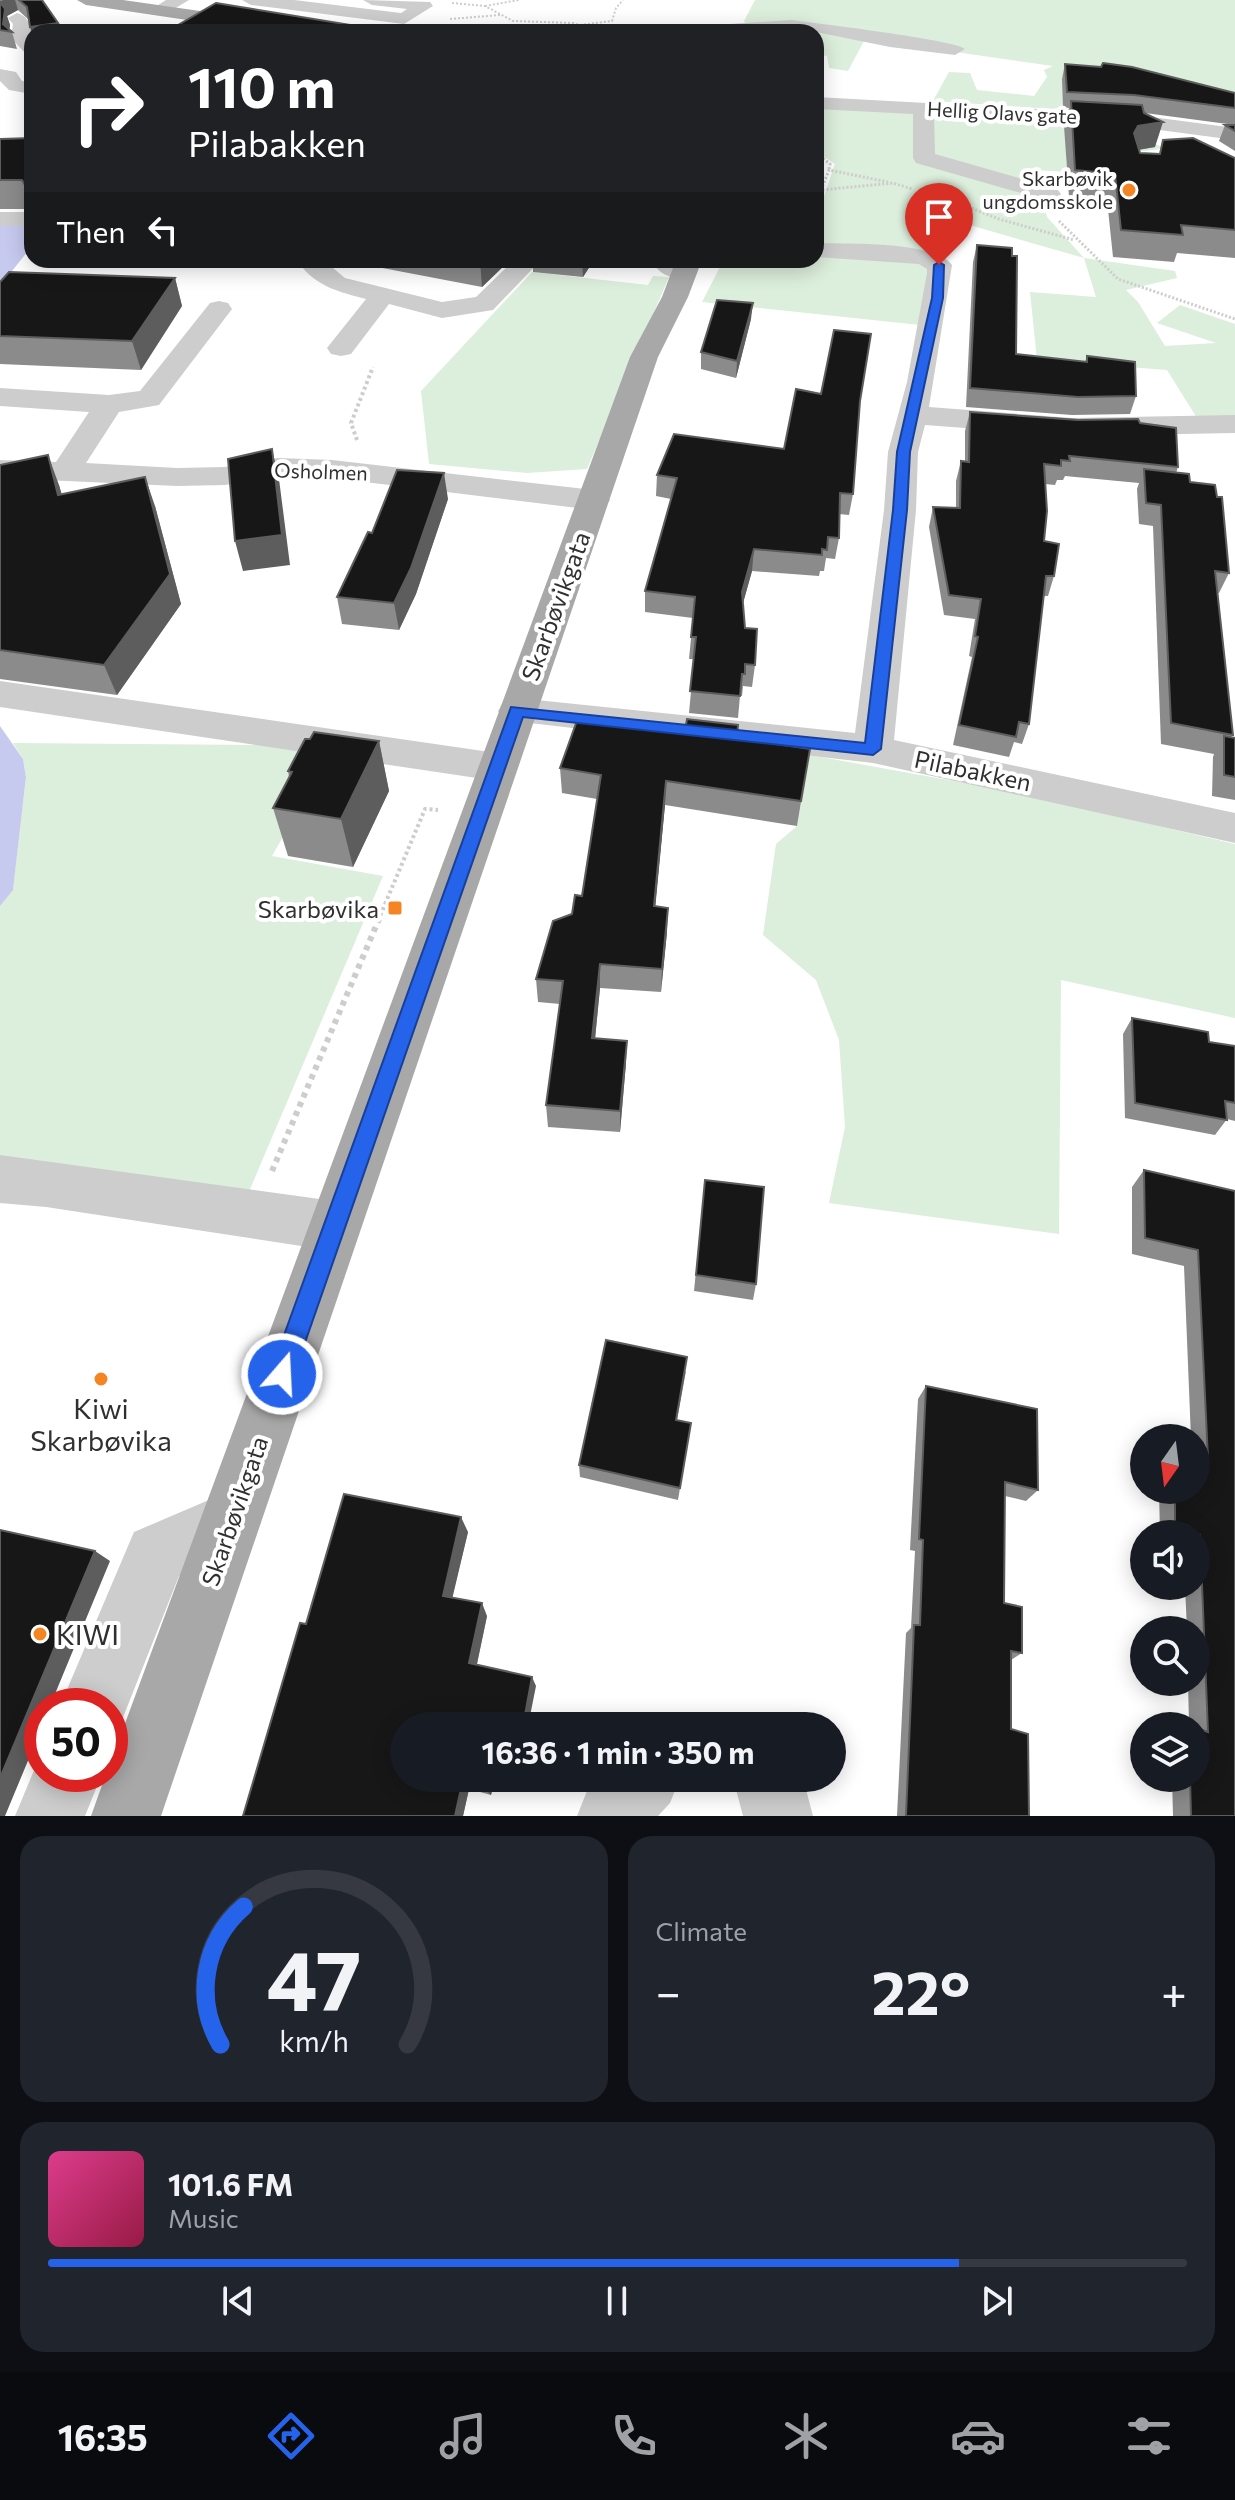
<!DOCTYPE html>
<meta charset="utf-8">
<style>
:root{--surface:#171b24;--page:#20242c;--text:#f1f3f6;--muted:#9ea1a6;--line:#363941;--accent:#2563eb}
body{margin:0;font-family:Commissioner,sans-serif;background:var(--page);color:var(--text);height:100vh;display:flex;flex-direction:column;font-size:30px;white-space:nowrap}
*{box-sizing:border-box;margin:0}
p{font-size:26px;color:var(--muted)}
.icon{flex:none;width:44px;height:44px;fill:none;stroke:currentColor;stroke-width:2;stroke-linecap:round;stroke-linejoin:round}
.map{position:relative;height:1816px;overflow:hidden}
.sheet{display:flex;flex-direction:column;gap:20px;padding:20px;background:#0d0f14;flex:1}
.sheet>*{flex:none}
.top-card{position:absolute;left:24px;top:24px;width:800px;height:244px;border-radius:24px;box-shadow:0 4px 20px #0003;background:#202124;color:#fff;overflow:hidden}
.needle{width:52px;rotate:194deg}
.buttons{position:absolute;left:1130px;top:1424px;display:grid;gap:16px}
.buttons a{display:grid;place-items:center;width:80px;height:80px;border-radius:50%;background:var(--surface);box-shadow:0 4px 20px #0003;font-size:40px}
.speed{position:absolute;left:24px;top:1688px;display:flex;gap:16px;font-size:40px;font-weight:700;text-align:center}
.speed>*{display:grid;place-content:center;width:104px;height:104px;border-radius:50%;background:var(--surface);box-shadow:0 4px 20px #0003;line-height:1}
.speed .limit{border:12px solid #d22;background:#fff;color:#111}
.pin{position:absolute;display:grid;place-items:center;width:68px;height:68px;color:#fff;margin:-82px -34px;border-radius:50% 50% 50% 0;rotate:-45deg;box-shadow:0 0 8px #0007}
.pin .icon{rotate:45deg}
.me{position:absolute;width:88px;margin:-44px;rotate:19deg;stroke-linejoin:round;filter:drop-shadow(0 0 6px #0008)}
.turn{display:flex;align-items:center;gap:28px;height:168px;padding:0 32px;font-size:36px}
.turn .icon{width:104px;height:104px;stroke-width:2.5}
.turn b{display:block;font-size:56px;line-height:68px}
.then{display:flex;align-items:center;height:76px;padding:0 32px;background:#0003;gap:16px;font-size:30px}
.big{font-size:60px;font-weight:700;line-height:1.1}
.sheet .widget{flex:1;display:flex;flex-direction:column;justify-content:center;gap:12px;min-width:0;padding:0 28px;border-radius:24px;background:var(--page)}
.sheet .dial{align-items:center;gap:0}
.dial svg{height:208px;overflow:visible;fill:none;stroke:var(--line);stroke-width:7;stroke-linecap:round;text-anchor:middle}
.dial text{fill:var(--text);stroke:none}
.song{display:flex;align-items:center;gap:24px}
.cover{width:96px;height:96px;border-radius:12px;background:linear-gradient(135deg,hsl(330 70% 55%),hsl(340 70% 35%))}
.played{height:8px;border-radius:4px;background:linear-gradient(90deg,var(--accent) 80%,var(--line) 80%)}
.keys{display:flex;justify-content:space-around;direction:ltr}
.heat{display:flex;justify-content:space-between;align-items:center;font-size:44px;direction:ltr}
.sheet .tiles{flex:1;display:grid;gap:20px;grid-template-columns:1fr 1fr}
.widget:last-child{grid-column:span 2}
.trip{position:absolute;left:390px;top:1712px;width:456px;height:80px;border-radius:40px;background:var(--surface);box-shadow:0 4px 20px #0003;font-weight:700;line-height:80px;text-align:center}
.tab-bar{display:flex;height:128px;justify-content:space-around;align-items:center;background:#090b0e;color:var(--muted)}
.tab-bar .icon{width:56px;height:56px}
.tab-bar .current{color:var(--accent)}
.tab-bar b{font-size:36px;color:var(--text)}
.map>svg:first-child{display:block}
.green{fill:#dceedc}
.water{fill:#c7caef}
.lines{fill:none;stroke-linecap:round;stroke-linejoin:round}
.path-far3{stroke:#cdcdcd;stroke-width:2;stroke-dasharray:2 2;stroke-linecap:butt}
.path-far2{stroke:#cdcdcd;stroke-width:3;stroke-dasharray:2 2;stroke-linecap:butt}
.path-far1{stroke:#cdcdcd;stroke-width:4;stroke-dasharray:3 3;stroke-linecap:butt}
.path{stroke:#cdcdcd;stroke-width:6;stroke-dasharray:5 5;stroke-linecap:butt}
.minor{fill:#cdcdcd;fill-rule:evenodd}
.major{fill:#a8a8a8;fill-rule:evenodd}
.wall{fill:#8b8b8b}
.shaded-wall{fill:#5d5d5d}
.building{fill:#171717;stroke:#5d5d5d;stroke-width:2}
.route{fill:#2563eb;stroke:#184099;stroke-width:2}
.poi-dot{fill:#f58423;stroke:#fff;stroke-width:3}
.labels{text-anchor:middle;dominant-baseline:central;stroke-width:8;stroke-linejoin:round;paint-order:stroke}
.far-street-label{font-size:20px;fill:#303030;stroke:#fff}
.far-poi-label{font-size:20px;fill:#303030;stroke:#fff;text-anchor:end}
.street-label{font-size:24px;fill:#303030;stroke:#fff}
.poi-label{font-size:24px;fill:#303030;stroke:#fff;text-anchor:end}
.near-poi-label{font-size:28px;fill:#303030;stroke:#fff}
</style>
<div class="map">
<svg width="1235" height="1816" viewBox="0 0 1235 1816">
<rect width="100%" height="100%" fill="#fff"/>
<path class="green" d="M755,0H1235V95L1076,104L1053,109L933,101L949,72L970,73L977,90L1034,96L1047,77L1044,70L1053,66L865,39L848,71L829,68L827,56L816,54V32H751L744,21Z
M816,108L1121,125L1163,148C1124,157 1100,149 1065,131L1067,172L1035,170L1047,217L1084,258L1175,271L1177,278L1126,290L1138,302L1165,346L1216,343L1157,323L1180,305L1235,324V420L1197,418L1167,370L1037,360L1030,292L1096,297L1084,258L935,215L920,325L702,302L721,265L728,260H816V219L835,164L816,151Z
M532,272L648,285L653,276L669,277L587,469L527,473L429,464L421,391Z
M13,743L264,745L329,756L272,856L383,876L248,1194L0,1158V906L13,889L26,777L23,759Z
M810,755L1014,792L1235,844V1018L1061,980L1059,1234L829,1203L845,1127L839,1040L816,980L763,935L776,844L797,826Z"/>
<path class="water" d="M0,225L32,226V246L12,271L16,285L0,292Z
M0,726L23,759L26,777L13,890L0,906Z"/>
<g class="lines">
<path class="path-far3" d="M452,3L485,6L513,21L573,23L580,25L582,32
M485,6L519,0
M450,19L500,15
M580,25L612,21L616,8L623,0
M816,153L823,158"/>
<path class="path-far2" d="M820,156L830,164L829,169
M821,190L829,170L888,182
M816,194L821,190L893,183L912,189
M953,201L999,219L1074,240
M1059,221L1118,279L1235,319"/>
<path class="path-far1" d="M357,440L351,423L373,367
M378,921L425,809L438,810"/>
<path class="path" d="M272,1171L379,919"/>
<path class="minor" d="M166,0H189L164,15H152L149,11Z
M242,0H294L401,13L407,9L372,5L363,0L430,2L433,6L404,24L251,5Z
M17,13C35,18 32,39 32,55L25,53L11,38L13,24L8,18Z
M791,20C814,23 956,40 965,49L955,55L890,47L816,32H690L699,26Z
M0,69L16,72L22,81L32,82V94L9,90L0,81Z
M816,97L1129,114L1235,128V140L1129,126L934,116L935,154L1057,189L1061,194L1057,199L1049,201L916,163L913,158V114L816,109Z
M0,212H32V226H0Z
M816,243C846,244 935,241 952,265L929,407L1072,418L1235,415V433L1072,436L925,425L918,452L916,510L894,740L1235,813V843L873,763L503,720L498,711L503,702L517,698L855,733L884,510L888,452L907,382L927,273V269L919,264L816,257Z
M301,260H329L327,263L345,278L442,302L476,297L514,260H541L493,310L442,318L389,304L351,354L341,356L331,354L327,348L366,299C340,292 316,287 299,263Z
M658,260H684L682,263L697,273L693,278C680,282 663,277 655,266Z
M219,301L228,303L232,309L159,405L119,412L86,463L177,468L225,467L278,458L332,460L594,490L605,493L610,500L605,507L594,510L332,478L278,476L225,485L177,486L0,478V460L56,462L89,412L0,406V388L109,395L140,391L210,303Z
M0,681L497,753L511,757L517,767L511,777L497,781L0,707Z
M0,1155L334,1201L353,1208L361,1226L353,1244L334,1251L46,1207L0,1203Z
M230,1491L252,1500L261,1522L252,1544L179,1576L118,1730L110,1733V1706H60L134,1532Z
M42,1751V1774H102L85,1816H15Z
M599,1778H680L670,1803L658,1816H577L587,1791Z
M733,1778H803L813,1816H743Z"/>
<path class="major" d="M77,0H123L306,26L315,32H268L86,5Z
M676,260H702L688,297L658,357L161,1816H91L106,1774H110V1764L630,357L662,297Z"/>
</g>
<path class="wall" d="M0,0H42L58,23L61,32H32V34L29,20L18,10L7,16L10,25L9,30L12,32L17,49L0,46Z
M1065,64L1235,93V125L1145,113L1155,147L1139,150L1140,153L1235,158V258L1177,253L1174,262L1113,257L1107,200L1069,197L1064,126L1069,108L1063,107L1062,79Z
M1225,125H1235V151L1219,141Z
M32,138V209H0V139Z
M977,245L1016,354L1085,362L1087,356L1136,396L1130,414L1072,415L966,407L973,262Z
M351,260H510L482,287L351,262Z
M533,260H594L583,277L533,272Z
M175,278L182,306L141,370L0,364V282Z
M751,319L736,378L701,369V352Z
M860,403L853,494L849,515L839,514V538L835,559L826,558L824,571H820L819,576L752,571L743,603L745,628L755,665L752,687L743,686L742,696H740L738,718L689,713L694,659H689L693,618L645,612V591L671,499L656,496L657,475L784,449Z
M970,412L1140,423L1178,467L1176,473L1190,482L1229,573L1219,593H1218L1233,735L1231,737L1235,738V800L1212,796L1213,757L1214,754L1161,744L1153,526L1139,524L1137,489L1139,483L1065,476L1063,480H1057L1055,485L1045,484L1044,541L1054,576L1048,596H1044L1029,724L1022,744L1014,742L1009,757L953,745L972,657L969,656L975,619L944,615L929,527L933,507L956,508V481L961,461H965V431Z
M0,465L59,485L62,495L155,506L181,604L117,695L0,679Z
M448,499L416,594L399,630L342,624L337,597L372,533Z
M737,738L810,749L797,826L665,805L655,907L667,932L661,992L600,988L595,1038L626,1063L620,1132L548,1127L546,1105L560,1004L538,1002L536,979L582,896L597,799L562,793L560,768Z
M379,741L389,791L353,867L288,856L273,808L289,777L288,771Z
M1132,1018L1209,1042L1235,1046V1121L1227,1119L1215,1135L1125,1118L1123,1034Z
M1144,1170L1235,1191V1816H1173L1172,1778H1196V1726H1185L1189,1725L1188,1682H1196V1630H1187L1185,1586H1196V1534H1160L1159,1490H1196V1438H1191L1184,1266L1132,1254V1187Z
M705,1180L756,1284L753,1300L694,1291Z
M686,1371L677,1420L691,1423L678,1500L580,1477L579,1465Z
M926,1386L1038,1490L1026,1501L1005,1496L1004,1603L1022,1653L1011,1660V1729L1029,1816H897L906,1633L911,1628L915,1551L910,1550L918,1399Z
M468,1532L452,1597L487,1616L477,1664L536,1686L404,1726V1778H495L491,1795L469,1789L463,1816H243L306,1624Z"/>
<path class="shaded-wall" d="M3,0H15L18,10L7,16L10,25L9,32L3,24L0,2Z
M58,23L61,32H32V34L30,27Z
M1163,122L1155,147L1130,151L1134,133L1138,126Z
M480,260H510L482,287Z
M582,260H594L583,277Z
M175,278L182,306L141,370L132,341Z
M753,303L751,319L736,378L737,361Z
M272,449L279,479L290,565L243,571L235,541Z
M48,455L59,485L70,525L58,495Z
M444,473L448,499L416,594L399,630L394,603Z
M145,477L155,506L181,604L117,695L104,665Z
M754,549L752,571L740,614L742,592Z
M379,741L389,791L353,867L341,819Z
M666,781L665,805L653,931L654,906Z
M668,908L667,932L661,992L662,969Z
M600,964V988L593,1060L592,1038Z
M627,1041L626,1063L620,1132V1111Z
M461,1517L468,1532L450,1608L443,1596Z
M95,1551L110,1561L50,1706H42V1727L5,1816H0V1778Z
M482,1603L487,1616L475,1673L469,1663Z
M532,1677L536,1686L528,1726H523Z
M488,1778H495L491,1795L486,1790Z
M462,1784L469,1789L463,1816H455Z"/>
<path class="building" d="M19,0H42L58,23L30,27L27,7Z
M0,2L5,9L3,24L12,32L0,30Z
M216,3L393,32H166Z
M1103,63L1132,67L1235,93V108L1134,95L1067,92L1065,64L1101,67Z
M1071,101L1142,105L1144,113L1163,122L1138,126L1134,133L1140,153L1160,154L1163,140L1193,138L1235,158V230L1181,225L1183,235L1121,230L1115,174L1075,170Z
M1225,125H1235V131Z
M32,138V185H25L22,180H0V139Z
M977,245L1012,248V256H1017L1016,354L1087,362V356L1135,362L1136,396L1078,397L970,388Z
M9,272L175,278L132,341L0,336V282Z
M717,300L753,303L737,361L701,352Z
M834,330L871,334L860,401L853,494L840,493L839,538L828,537L827,550L822,549V555L754,549L742,592L745,628L757,629L755,665L745,664V674H742L740,696L690,691L696,637H691L695,597L645,591L677,478L657,475L674,434L784,449L796,389L821,394Z
M970,412L1078,420L1138,419L1140,423L1176,428L1178,467L1069,456L1070,461L1061,460V466L1044,464L1047,511L1044,541L1059,544L1054,576H1046L1029,724L1019,722L1016,737L959,725L978,637L975,636L981,599L949,595L933,507L960,508L961,461L969,462Z
M272,449L282,535L235,541L228,459Z
M48,455L58,495L145,477L170,574L104,665L0,650V465Z
M1144,469L1189,474L1190,482L1215,485L1217,497H1222L1229,573L1215,571L1233,735L1171,723L1161,505L1146,503Z
M397,470L444,473L411,568L394,603L337,597L368,532L372,533Z
M579,715L685,730L687,719L738,725L737,738L810,749L801,801L666,781L654,906L668,908L662,969L600,964L592,1038L627,1041L620,1111L546,1105L563,981L536,979L553,921L572,914L575,895L582,896L601,775L560,768Z
M314,732L379,741L341,819L273,808L292,772L288,771L305,739H310Z
M1224,736L1235,738V777L1224,775Z
M1132,1018L1208,1032L1209,1042L1235,1046V1103L1225,1101L1227,1120L1135,1103Z
M1144,1170L1235,1191V1816H1191L1190,1778H1196V1728L1208,1732L1200,1535L1175,1528V1490H1196V1457L1208,1459L1198,1250L1145,1238Z
M705,1180L764,1187L756,1284L696,1275Z
M606,1340L687,1357L676,1420L691,1423L680,1488L579,1465Z
M926,1386L1037,1409L1038,1490L1005,1482L1004,1603L1022,1607V1653L1011,1651V1729L1028,1734L1029,1816H906L914,1625H920L923,1540L919,1539Z
M344,1494L461,1517L443,1596L482,1603L469,1663L532,1677L523,1726H404V1778H488L486,1790L462,1784L455,1816H243L300,1623L306,1624Z
M0,1530L95,1551L0,1778Z"/>
<path class="route" d="M939,262L944,265L943,298L910,452L907,510L881,749L873,755L523,717L294,1374L290,1382L282,1386L274,1382L270,1374L511,707L865,743L893,510L897,452L932,298L934,265Z"/>
<g class="poi-dot">
<circle cx="1129" cy="190" r="8"/>
<rect x="387" y="900" width="16" height="16" rx="4"/>
<circle cx="101" cy="1379" r="8"/>
<circle cx="40" cy="1634" r="8"/>
</g>
<g class="labels">
<g class="far-street-label">
<text transform="translate(1002 112) rotate(3)">Hellig Olavs gate</text>
<text transform="translate(321 471) rotate(2)">Osholmen</text>
</g>
<g class="far-poi-label">
<text x="1113" y="178">Skarbøvik<tspan x="1113" dy="23">ungdomsskole</tspan></text>
</g>
<g class="street-label">
<text transform="translate(555 606) rotate(-70)">Skarbøvikgata</text>
<text transform="translate(973 770) rotate(12)">Pilabakken</text>
<text transform="translate(234 1511) rotate(-71)">Skarbøvikgata</text>
</g>
<g class="poi-label">
<text x="379" y="908">Skarbøvika</text>
</g>
<g class="near-poi-label">
<text x="101" y="1408">Kiwi<tspan x="101" dy="32">Skarbøvika</tspan></text>
<text x="56" y="1634" text-anchor="start">KIWI</text>
</g>
</g>
</svg>
<div class="buttons">
<a><svg class="needle" viewBox="-14 -14 28 28"><path d="M0-13l5 13h-10z" fill="#e53935"/><path d="M0 13l5-13h-10z" fill="#9ea1a6"/></svg></a>
<a><svg class="icon" aria-label="sound" viewBox="0 0 24 24"><path d="M4 9h4l5-4v14l-5-4H4zM17 9q2 3 0 6"/></svg></a>
<a><svg class="icon" aria-label="search" viewBox="0 0 24 24"><circle cx="10" cy="10" r="6"/><path d="M15 15l6 6"/></svg></a>
<a><svg class="icon" aria-label="layers" viewBox="0 0 24 24"><path d="M12 4l9 5-9 5-9-5zM3 14l9 5 9-5"/></svg></a>
</div>
<div class="speed"><div class="limit">50</div></div>
<div class="pin" style="left:939px;top:265px;background:#d93025"><svg class="icon" aria-label="arrive" viewBox="0 0 24 24"><path d="M6 21V4h12l-3 4 3 4H6"/></svg></div>
<svg class="me" style="left:282px;top:1374px" viewBox="-20 -20 40 40"><circle r="17" fill="#2563eb" stroke="#fff" stroke-width="3"/><path d="M0-11L8 9 0 5-8 9z" fill="#fff"/></svg>
<div class="trip">16:36 · 1 min · 350 m</div>
<div class="top-card">
<div class="turn"><svg class="icon" aria-label="right" viewBox="0 0 24 24"><path d="M7 20v-9h11M14 6l5 5-5 5"/></svg><div><b>110 m</b>Pilabakken</div></div>
<div class="then">Then<svg class="icon" aria-label="left" viewBox="0 0 24 24"><path d="M17 20v-9H6M10 6l-5 5 5 5"/></svg></div>
</div>
</div>
<section class="sheet">
<div class="tiles">
<div class="widget dial"><svg viewBox="0 0 100 80">
<path d="M14 69A42 42 0 1 1 86 69"/>
<path d="M14 69A42 42 0 0 1 23 16" stroke="#2563eb"/>
<text x="50" y="56" font-size="32" font-weight="700">47</text>
<text x="50" y="72" font-size="11">km/h</text>
</svg></div>
<div class="widget"><p>Climate</p>
<div class="heat"><a>−</a><b class="big">22°</b><a>+</a></div>
</div>
<div class="widget">
<div class="song"><i class="cover"></i><div><b>101.6 FM</b><p>Music</p></div></div>
<div class="played"></div>
<div class="keys"><svg class="icon" aria-label="previous" viewBox="0 0 24 24"><path d="M18 5L8 12l10 7zM5 5v14"/></svg><svg class="icon" aria-label="pause" viewBox="0 0 24 24"><path d="M8 5v14M16 5v14"/></svg><svg class="icon" aria-label="next" viewBox="0 0 24 24"><path d="M6 5l10 7-10 7zM19 5v14"/></svg></div>
</div>
</div>
</section>
<nav class="tab-bar">
<b>16:35</b>
<svg class="icon current" aria-label="directions" viewBox="0 0 24 24"><path d="M12 3l9 9-9 9-9-9zM9 14v-3h6M13 9l2 2-2 2"/></svg>
<svg class="icon" aria-label="music" viewBox="0 0 24 24"><path d="M9 18V5l10-2v13"/><circle cx="6" cy="18" r="3"/><circle cx="16" cy="16" r="3"/></svg>
<svg class="icon" aria-label="phone" viewBox="0 0 24 24"><path d="M5 4h4l2 5-3 2q2 4 5 5l2-3 5 2v4C11 20 4 13 5 4z"/></svg>
<svg class="icon" aria-label="climate" viewBox="0 0 24 24"><path d="M12 3v18M4 7l16 10M4 17L20 7"/></svg>
<svg class="icon" aria-label="car" viewBox="0 0 24 24"><path d="M5 17H2v-5l4-1 3-4h7l3 4 3 1v5h-3M9 17h6M6 11h13"/><circle cx="7" cy="17" r="2"/><circle cx="17" cy="17" r="2"/></svg>
<svg class="icon" aria-label="filters" viewBox="0 0 24 24"><path d="M4 7h16M4 17h16"/><circle cx="9" cy="7" r="2"/><circle cx="15" cy="17" r="2"/></svg>
</nav>
